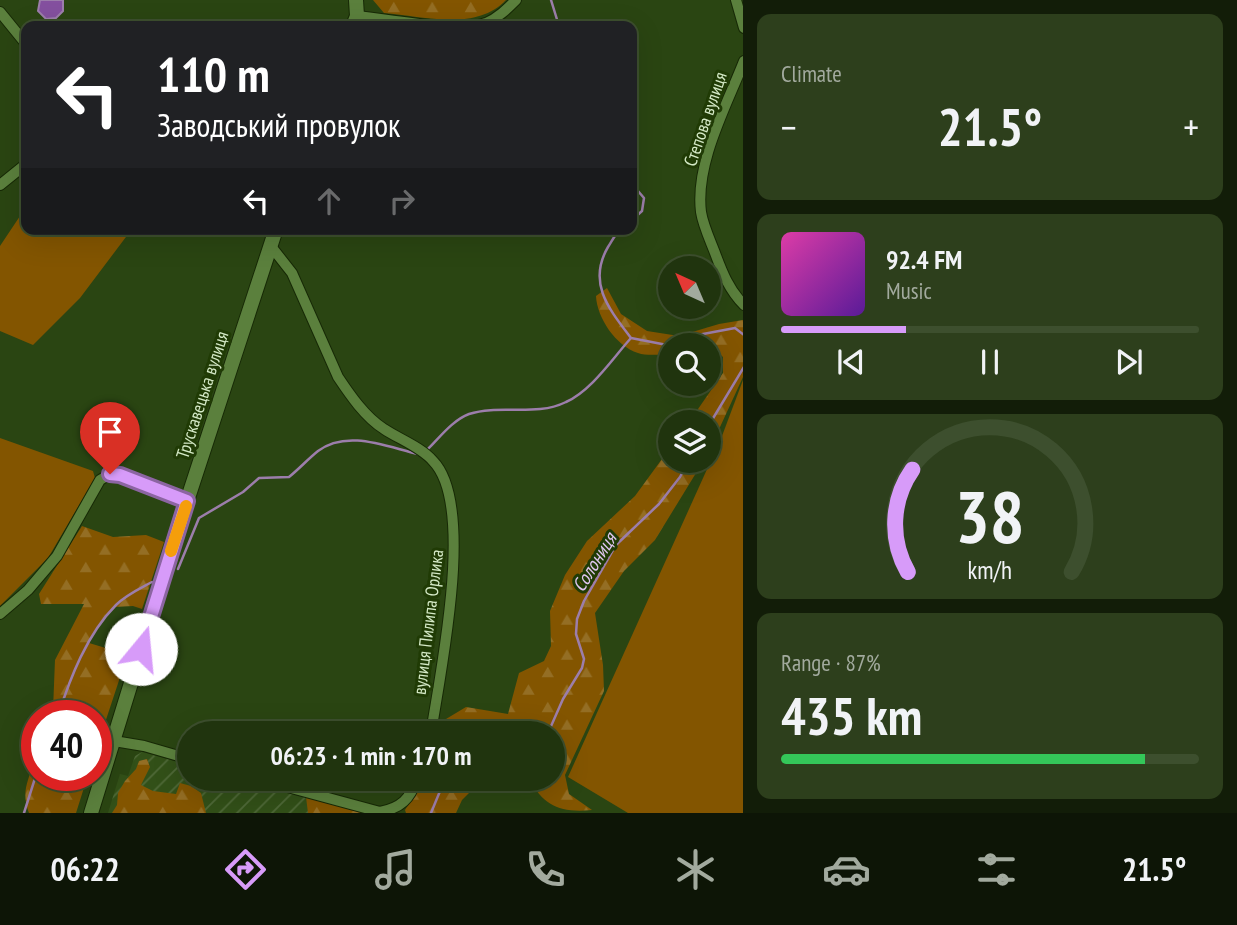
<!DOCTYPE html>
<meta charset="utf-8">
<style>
:root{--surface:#20340e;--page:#2d3f1c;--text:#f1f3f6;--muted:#a2aa9e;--line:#3d4f2e;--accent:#d79bf9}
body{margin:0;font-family:"PT Sans Narrow",sans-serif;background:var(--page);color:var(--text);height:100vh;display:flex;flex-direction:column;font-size:26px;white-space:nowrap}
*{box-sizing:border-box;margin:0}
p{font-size:23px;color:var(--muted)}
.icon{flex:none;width:38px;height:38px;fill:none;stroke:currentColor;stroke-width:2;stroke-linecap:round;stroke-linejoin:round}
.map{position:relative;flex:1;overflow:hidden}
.panel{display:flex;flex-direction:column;gap:14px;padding:14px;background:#121d08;width:494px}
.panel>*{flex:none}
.top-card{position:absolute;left:21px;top:21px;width:616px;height:214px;border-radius:14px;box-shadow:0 7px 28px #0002,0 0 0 2px var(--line);background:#202124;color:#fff;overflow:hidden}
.needle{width:46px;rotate:316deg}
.buttons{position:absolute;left:658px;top:256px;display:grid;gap:14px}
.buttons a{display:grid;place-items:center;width:63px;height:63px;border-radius:50%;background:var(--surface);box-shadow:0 7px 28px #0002,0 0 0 2px var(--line);font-size:35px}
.speed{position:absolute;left:21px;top:700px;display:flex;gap:14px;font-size:35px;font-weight:700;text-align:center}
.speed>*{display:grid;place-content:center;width:91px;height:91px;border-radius:50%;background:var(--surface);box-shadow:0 7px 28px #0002,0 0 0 2px var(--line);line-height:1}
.speed .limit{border:10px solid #d22;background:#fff;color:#111}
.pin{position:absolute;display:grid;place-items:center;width:60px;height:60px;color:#fff;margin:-72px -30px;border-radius:50% 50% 50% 0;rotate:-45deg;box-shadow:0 0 7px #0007}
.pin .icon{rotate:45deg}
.me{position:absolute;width:77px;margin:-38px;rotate:17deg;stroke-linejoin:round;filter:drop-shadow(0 0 5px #0008)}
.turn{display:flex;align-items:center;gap:24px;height:147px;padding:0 21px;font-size:32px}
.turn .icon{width:91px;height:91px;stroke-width:2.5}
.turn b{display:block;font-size:49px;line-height:60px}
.lanes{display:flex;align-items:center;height:66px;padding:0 21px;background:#0003;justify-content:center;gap:35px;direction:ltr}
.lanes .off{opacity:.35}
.big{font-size:52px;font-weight:600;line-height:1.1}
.panel .card{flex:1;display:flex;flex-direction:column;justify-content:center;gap:10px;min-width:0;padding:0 24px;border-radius:14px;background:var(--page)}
.panel .dial{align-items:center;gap:0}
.dial svg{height:182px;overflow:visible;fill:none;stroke:var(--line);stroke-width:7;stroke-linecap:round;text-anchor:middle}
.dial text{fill:var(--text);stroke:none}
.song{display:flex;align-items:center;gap:21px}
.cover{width:84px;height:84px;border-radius:10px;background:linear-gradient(135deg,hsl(320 70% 55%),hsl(270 70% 35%))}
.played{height:7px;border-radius:4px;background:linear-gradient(90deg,var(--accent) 30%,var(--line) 30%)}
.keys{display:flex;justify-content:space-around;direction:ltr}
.heat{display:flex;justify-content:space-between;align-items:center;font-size:38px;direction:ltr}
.charge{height:10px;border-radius:5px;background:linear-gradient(90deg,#34c759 87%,var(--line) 0)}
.trip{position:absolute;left:177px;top:721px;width:388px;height:70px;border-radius:35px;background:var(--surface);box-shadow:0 7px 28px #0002,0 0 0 2px var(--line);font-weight:600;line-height:70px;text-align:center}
.dock{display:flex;height:112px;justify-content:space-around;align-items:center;background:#0d1506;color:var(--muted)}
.dock .icon{width:49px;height:49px}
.dock .active{color:var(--accent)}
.dock b{font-size:32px;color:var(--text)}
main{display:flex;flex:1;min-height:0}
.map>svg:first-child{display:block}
.industrial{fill:url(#industrial-furrows)}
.green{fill:#835500}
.forest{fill:url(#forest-firs)}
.water{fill:#84509f;stroke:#9c7eab;stroke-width:2}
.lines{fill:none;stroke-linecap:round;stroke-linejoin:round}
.stream{stroke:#9c7eab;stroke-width:2.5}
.minor-casing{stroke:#172906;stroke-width:12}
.tertiary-casing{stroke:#172906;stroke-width:16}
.minor{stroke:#5b803d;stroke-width:10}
.tertiary{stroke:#5b803d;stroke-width:14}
.route-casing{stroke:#8c65a2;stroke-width:18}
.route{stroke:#d79bf9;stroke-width:12}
.slow{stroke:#f59e0b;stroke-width:12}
.labels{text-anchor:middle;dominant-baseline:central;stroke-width:6;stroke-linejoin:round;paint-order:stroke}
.street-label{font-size:18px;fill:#d5eac7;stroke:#203b05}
.water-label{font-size:19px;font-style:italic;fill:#e1c7f1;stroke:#203b05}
</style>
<main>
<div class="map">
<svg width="744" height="813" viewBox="0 0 744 813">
<defs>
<pattern id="industrial-furrows" width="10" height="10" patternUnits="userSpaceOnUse" patternTransform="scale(1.75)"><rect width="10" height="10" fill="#325018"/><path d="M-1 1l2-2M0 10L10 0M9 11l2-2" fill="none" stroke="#4f6938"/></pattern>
<pattern id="forest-firs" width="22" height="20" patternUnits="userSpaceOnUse" patternTransform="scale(1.75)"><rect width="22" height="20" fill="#835500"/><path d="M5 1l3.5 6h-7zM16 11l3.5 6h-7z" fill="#946e24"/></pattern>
</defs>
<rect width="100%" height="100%" fill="#2a4512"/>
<path class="industrial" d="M142,752L189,765V779H240L364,813H108L120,774L128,776L135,756Z"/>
<path class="green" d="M26,207V229H132L80,298L33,345L0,331V246Z
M743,380V813H628L568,777L722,436Z
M0,438L93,471L95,478L48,558L0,606Z"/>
<path class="forest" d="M373,0H506C476,32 423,16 384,13Z
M607,288L621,314L647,331L679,336L719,324L743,320V377L709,451V422H689L723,373V357L709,345H670V354L666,355C658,354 646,356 638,353C616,346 597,318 596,296Z
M670,448V460H704L655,540L624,571L595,613L603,665L604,691L565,775L569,794L592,810C560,813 544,806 529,779H553V733H438L441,722L466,707L508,714L519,673L544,661L551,646L550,611L565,575L587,541L635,496Z
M82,526L113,537L146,535L164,542L142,609L133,606L114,607L98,627L89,643L119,652L124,638L132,641L96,750V716H49L53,710L55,660L84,604H41L39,594Z
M37,735V775H88L76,813H29C20,789 30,781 34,757C36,749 33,743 37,735Z
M147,759L150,767L141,785L153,791L176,794L180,783L191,786L201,793L206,813H112L117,805L118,793L125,781L136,769L139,761Z
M422,779H483L462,800L456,813H406L405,810L417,791Z
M306,797L364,813H308Z"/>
<path class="water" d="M40,0H63V11L56,18L46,19L38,11Z"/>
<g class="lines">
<path class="stream" d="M551,0L559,26
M632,184L644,198L642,211L632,220
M621,229C615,234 612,241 608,247C587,283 609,309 631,338L667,345L680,344L703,334L735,328L744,335
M709,425L744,367
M428,449C440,437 453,420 469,414C500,404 536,417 566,402C592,390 612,359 631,338
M178,569L199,518L243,492L259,478L289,477C299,469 308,459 318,451C347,429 387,447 418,454
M58,716C70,678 87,634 116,605C126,595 139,589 152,582
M548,733L563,699L582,668L584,659L576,634L577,619L584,601L616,545L659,504L680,477L689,460
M24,813L37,772
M431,813L445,779"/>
<defs>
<path id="minor" d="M736,0L744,28
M0,12L26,44
M357,16C388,19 459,33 486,23C498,18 507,9 516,0
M744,61C726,107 695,163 701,212C703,225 710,240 715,253C722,272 729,290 744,305
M0,185L26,164
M270,245L292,273L338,377C350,395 365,417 384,429C399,439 421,447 433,461C476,505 440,673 431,733
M0,614L28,590L57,556L100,480L110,474L120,475L187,501
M114,741L144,746L189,759
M258,779L380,812C401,808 410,799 417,779"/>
<path id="tertiary" d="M353,26L357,16L356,0
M91,813L187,501L276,229"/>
</defs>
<use href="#minor" class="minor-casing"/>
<use href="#tertiary" class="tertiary-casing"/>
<use href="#minor" class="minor"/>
<use href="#tertiary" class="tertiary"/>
</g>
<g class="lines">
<defs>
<path id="route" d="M110,474L120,475L187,501L141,649"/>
</defs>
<use href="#route" class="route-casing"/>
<use href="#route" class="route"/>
<path class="slow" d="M171,551L186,506"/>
</g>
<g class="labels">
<g class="street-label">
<text transform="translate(705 119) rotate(-71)">Степова вулиця</text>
<text transform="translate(202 395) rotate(-72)">Трускавецька вулиця</text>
<text transform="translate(428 622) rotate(-83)">вулиця Пилипа Орлика</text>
</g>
<g class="water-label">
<text transform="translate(594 562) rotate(-58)">Солониця</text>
</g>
</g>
</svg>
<div class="buttons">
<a><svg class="needle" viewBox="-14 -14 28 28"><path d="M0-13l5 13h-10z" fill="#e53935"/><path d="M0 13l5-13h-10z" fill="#a2aa9e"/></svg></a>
<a><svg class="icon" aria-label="search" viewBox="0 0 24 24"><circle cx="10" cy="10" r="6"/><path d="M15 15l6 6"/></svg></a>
<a><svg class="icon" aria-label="layers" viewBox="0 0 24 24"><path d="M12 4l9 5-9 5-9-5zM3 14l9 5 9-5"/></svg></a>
</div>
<div class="speed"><div class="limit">40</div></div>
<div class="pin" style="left:110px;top:474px;background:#d93025"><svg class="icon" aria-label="arrive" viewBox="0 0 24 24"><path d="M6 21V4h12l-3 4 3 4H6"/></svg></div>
<svg class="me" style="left:141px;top:649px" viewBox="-20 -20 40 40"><circle r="19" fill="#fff"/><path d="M0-13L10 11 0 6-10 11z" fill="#d79bf9"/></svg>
<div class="trip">06:23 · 1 min · 170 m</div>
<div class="top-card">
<div class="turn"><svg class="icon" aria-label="left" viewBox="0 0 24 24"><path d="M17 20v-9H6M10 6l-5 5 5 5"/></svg><div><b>110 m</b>Заводський провулок</div></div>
<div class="lanes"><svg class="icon" aria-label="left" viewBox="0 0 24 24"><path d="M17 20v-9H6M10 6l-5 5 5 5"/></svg><svg class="icon off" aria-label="ahead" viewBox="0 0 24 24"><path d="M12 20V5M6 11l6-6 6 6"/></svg><svg class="icon off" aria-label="right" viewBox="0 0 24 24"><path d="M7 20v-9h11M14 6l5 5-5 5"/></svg></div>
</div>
</div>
<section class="panel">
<div class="card"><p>Climate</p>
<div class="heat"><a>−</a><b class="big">21.5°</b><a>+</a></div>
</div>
<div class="card">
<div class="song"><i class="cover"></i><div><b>92.4 FM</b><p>Music</p></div></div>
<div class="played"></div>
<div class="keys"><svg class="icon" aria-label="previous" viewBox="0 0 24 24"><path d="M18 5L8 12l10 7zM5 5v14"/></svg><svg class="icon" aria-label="pause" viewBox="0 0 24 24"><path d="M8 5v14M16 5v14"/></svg><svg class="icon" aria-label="next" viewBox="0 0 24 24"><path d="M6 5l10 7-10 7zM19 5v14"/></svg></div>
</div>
<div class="card dial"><svg viewBox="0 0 100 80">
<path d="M14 69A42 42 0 1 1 86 69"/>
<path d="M14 69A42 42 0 0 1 16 24" stroke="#d79bf9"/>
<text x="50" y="56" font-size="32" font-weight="700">38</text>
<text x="50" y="72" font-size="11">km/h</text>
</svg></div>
<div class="card"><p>Range · 87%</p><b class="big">435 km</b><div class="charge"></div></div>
</section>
</main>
<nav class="dock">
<b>06:22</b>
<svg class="icon active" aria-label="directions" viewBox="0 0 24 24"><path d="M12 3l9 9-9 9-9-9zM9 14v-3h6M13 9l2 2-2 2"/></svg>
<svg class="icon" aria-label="music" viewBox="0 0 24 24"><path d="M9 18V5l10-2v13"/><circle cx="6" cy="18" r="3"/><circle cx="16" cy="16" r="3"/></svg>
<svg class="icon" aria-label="phone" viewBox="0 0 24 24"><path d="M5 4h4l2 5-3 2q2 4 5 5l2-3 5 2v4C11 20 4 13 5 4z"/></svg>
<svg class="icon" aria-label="climate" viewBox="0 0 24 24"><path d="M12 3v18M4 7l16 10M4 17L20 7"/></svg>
<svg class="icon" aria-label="car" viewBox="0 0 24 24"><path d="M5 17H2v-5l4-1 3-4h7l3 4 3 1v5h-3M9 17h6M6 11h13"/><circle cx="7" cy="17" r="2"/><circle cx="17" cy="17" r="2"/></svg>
<svg class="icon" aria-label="filters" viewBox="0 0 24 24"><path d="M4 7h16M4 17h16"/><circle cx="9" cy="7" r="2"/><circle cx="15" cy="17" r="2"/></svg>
<b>21.5°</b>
</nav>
